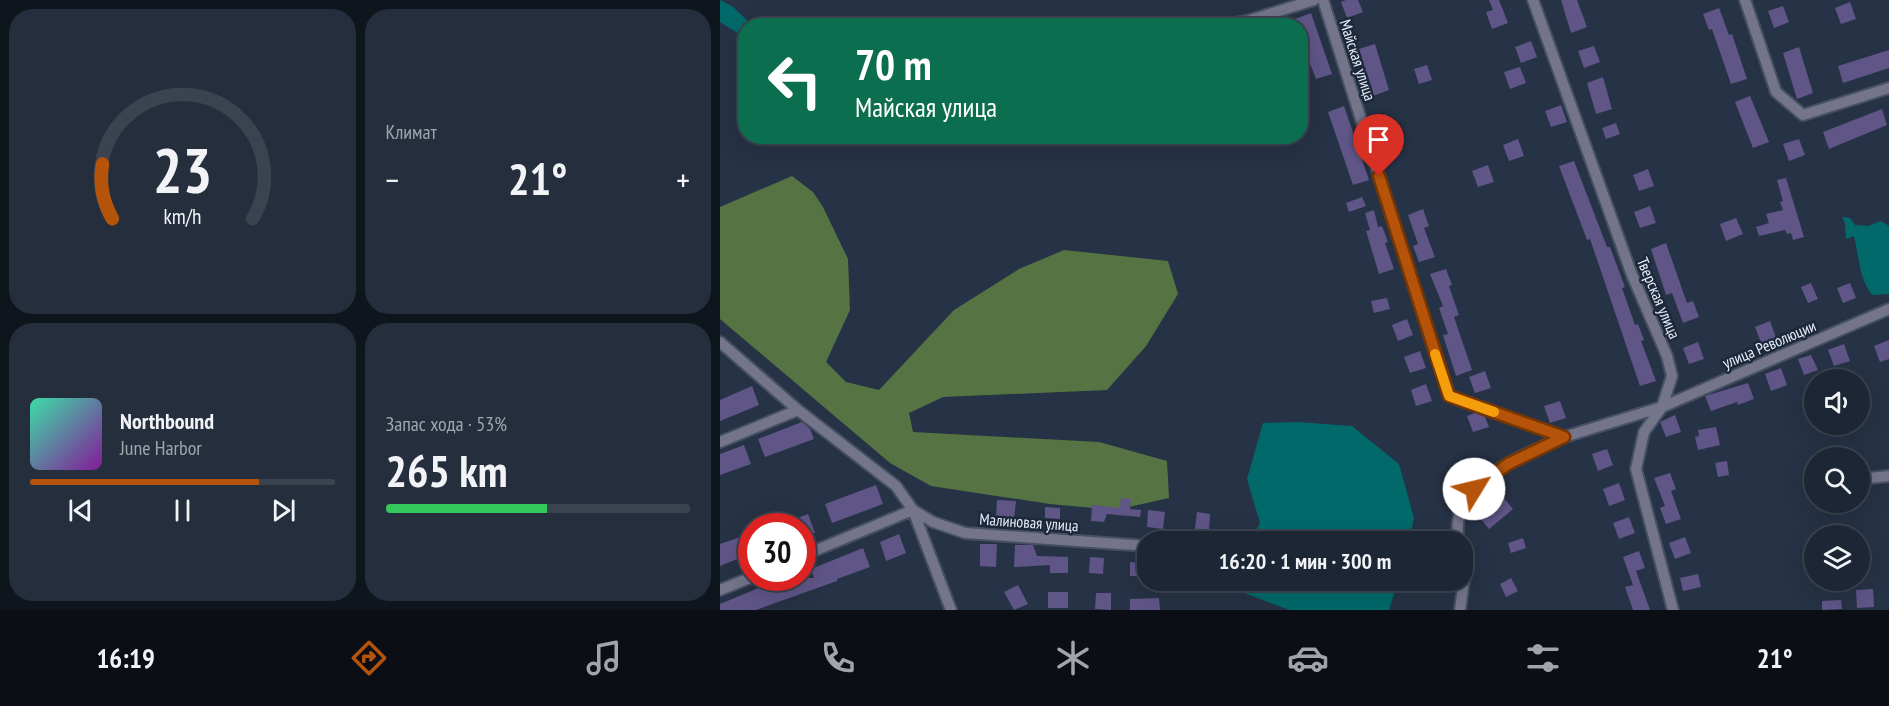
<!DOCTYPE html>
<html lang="ru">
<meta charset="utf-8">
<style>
:root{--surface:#1c2634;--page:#252e3c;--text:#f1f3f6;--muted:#a0a5ac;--line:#3a434f;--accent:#b45309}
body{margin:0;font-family:"PT Sans Narrow",sans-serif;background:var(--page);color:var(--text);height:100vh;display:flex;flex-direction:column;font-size:22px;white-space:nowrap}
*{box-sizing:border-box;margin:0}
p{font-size:20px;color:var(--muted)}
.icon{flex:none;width:33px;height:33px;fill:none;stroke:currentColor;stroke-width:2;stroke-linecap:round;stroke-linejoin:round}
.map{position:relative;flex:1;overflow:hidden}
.details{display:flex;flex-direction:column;gap:9px;padding:9px;background:#0f151d;width:720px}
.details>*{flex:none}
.hud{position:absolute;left:18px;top:18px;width:570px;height:126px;border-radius:24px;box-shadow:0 6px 24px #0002,0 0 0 2px var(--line);background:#0b6e4f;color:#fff;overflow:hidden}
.tools{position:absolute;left:1084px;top:369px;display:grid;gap:12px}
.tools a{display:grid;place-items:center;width:66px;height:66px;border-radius:50%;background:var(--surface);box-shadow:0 6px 24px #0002,0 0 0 2px var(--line);font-size:30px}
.speed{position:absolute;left:18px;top:513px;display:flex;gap:12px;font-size:30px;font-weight:700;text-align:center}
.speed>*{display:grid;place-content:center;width:78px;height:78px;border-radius:50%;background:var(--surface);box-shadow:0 6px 24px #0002,0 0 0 2px var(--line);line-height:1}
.speed .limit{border:9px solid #d22;background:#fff;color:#111}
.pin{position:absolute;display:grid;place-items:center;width:51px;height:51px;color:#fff;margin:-62px -26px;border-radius:50% 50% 50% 0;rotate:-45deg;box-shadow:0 0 6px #0007}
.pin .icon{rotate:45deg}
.me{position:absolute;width:66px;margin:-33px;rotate:54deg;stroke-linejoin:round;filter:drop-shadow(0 0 4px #0008)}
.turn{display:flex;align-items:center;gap:21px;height:126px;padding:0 18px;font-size:27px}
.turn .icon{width:78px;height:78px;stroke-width:2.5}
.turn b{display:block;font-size:42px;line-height:51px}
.big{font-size:45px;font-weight:800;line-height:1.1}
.details .card{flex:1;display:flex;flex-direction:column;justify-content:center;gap:9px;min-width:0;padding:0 21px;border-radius:24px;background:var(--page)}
.details .dial{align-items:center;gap:0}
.dial svg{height:156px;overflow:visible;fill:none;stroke:var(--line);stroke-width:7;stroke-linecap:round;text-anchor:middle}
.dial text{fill:var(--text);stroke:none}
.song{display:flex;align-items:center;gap:18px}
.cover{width:72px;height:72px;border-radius:9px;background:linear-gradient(135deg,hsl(160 70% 55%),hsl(290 70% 35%))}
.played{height:6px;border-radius:3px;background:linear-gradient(90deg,var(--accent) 75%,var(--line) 75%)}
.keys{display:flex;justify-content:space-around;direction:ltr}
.heat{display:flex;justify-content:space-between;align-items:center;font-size:33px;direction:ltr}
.charge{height:9px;border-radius:4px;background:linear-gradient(90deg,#34c759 53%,var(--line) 0)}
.details .tiles{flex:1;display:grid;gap:9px;grid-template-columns:repeat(2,1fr)}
.trip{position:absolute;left:417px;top:531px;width:336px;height:60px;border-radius:24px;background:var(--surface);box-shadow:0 6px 24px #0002,0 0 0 2px var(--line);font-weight:800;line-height:60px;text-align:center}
.dock{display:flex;height:96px;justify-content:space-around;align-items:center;background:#0b0f15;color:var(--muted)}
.dock .icon{width:42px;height:42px}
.dock .selected{color:var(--accent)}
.dock b{font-size:27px;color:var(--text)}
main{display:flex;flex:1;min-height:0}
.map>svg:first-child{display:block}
.forest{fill:#567443}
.water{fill:#02696b}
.building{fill:#5f5587}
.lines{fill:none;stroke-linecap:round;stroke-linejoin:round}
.minor-casing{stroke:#455062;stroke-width:14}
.minor{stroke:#74748b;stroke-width:10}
.route-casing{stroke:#753606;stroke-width:15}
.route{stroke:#b45309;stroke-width:10}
.slow{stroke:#f59e0b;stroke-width:10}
.labels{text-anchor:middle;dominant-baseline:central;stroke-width:5;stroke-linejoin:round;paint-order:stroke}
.street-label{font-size:16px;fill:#e6edfa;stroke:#1d283a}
</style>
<main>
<section class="details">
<div class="tiles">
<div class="card dial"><svg viewBox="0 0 100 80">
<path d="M14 69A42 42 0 1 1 86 69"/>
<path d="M14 69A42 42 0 0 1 9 41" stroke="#b45309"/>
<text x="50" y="56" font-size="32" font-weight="700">23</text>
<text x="50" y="72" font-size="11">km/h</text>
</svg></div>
<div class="card"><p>Климат</p>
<div class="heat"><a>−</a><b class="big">21°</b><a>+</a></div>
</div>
<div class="card">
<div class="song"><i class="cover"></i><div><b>Northbound</b><p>June Harbor</p></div></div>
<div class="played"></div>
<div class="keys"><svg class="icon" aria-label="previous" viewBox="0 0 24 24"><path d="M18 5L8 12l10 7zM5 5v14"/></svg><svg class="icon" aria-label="pause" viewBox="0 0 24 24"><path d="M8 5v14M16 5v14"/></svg><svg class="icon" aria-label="next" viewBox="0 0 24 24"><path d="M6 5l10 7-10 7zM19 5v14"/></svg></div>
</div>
<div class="card"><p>Запас хода · 53%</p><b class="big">265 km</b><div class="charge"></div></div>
</div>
</section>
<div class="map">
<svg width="1169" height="610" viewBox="0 0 1169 610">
<rect width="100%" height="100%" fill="#263245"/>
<path class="forest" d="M72,176L93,192L103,207L128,259L130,310L106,362L126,382L159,390L234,310L299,269L344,250L448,261L458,294L426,346L387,390L223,397L189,413L193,432L379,442L447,461L449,498L395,510L330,504L211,486L170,463L0,319V207Z"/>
<path class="water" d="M0,0L12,6L32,25L26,26L25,38L0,22Z
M1122,217L1130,218L1135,225L1148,226L1161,221L1169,226V294L1152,295C1139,278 1139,257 1134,236L1126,239L1125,223Z
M577,422L632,426L679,464L694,518L689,541H530L540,523L527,479L543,423Z
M520,581V580L678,581L669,610H569L519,591Z"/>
<path class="building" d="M626,0H638L643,12L627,18L621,2Z
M769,0H779L788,23L772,29L766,12L773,10Z
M841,0H857L867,27L851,33Z
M1130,2L1136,19L1121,24L1115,8Z
M1063,6L1069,22L1054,28L1048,11Z
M999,8L1009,35L1012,34L1027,79L1011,84L992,29L989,30L983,14Z
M591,13L612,74L596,79L582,43H584L580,26H578L575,19Z
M811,41L817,57L801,63L795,47Z
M655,44L669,90L653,96L639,49Z
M874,46L880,62L864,68L858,51Z
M1079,47L1093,93L1077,99L1063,53Z
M1169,50V68L1123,83L1118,66Z
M707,65L712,80L699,84L694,69Z
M800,67L806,83L790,89L784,72Z
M883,77L892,109L876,114L867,83Z
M1030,96L1049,142L1033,148L1015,102Z
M841,105L847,122L831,127L825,111Z
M624,106L649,180L633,185L608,112Z
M1162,109L1167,125L1109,149L1103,132Z
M666,114L670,126L654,132L650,120Z
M896,123L900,134L886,139L882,128Z
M798,139L804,156L789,161L783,145Z
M1079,139L1085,155L1069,161L1063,144Z
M854,161L887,247H890L905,287L902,288L915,325L918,324L924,340L921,341L936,381L920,386L870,239L867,240L839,166Z
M768,165L774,182L758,187L752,171Z
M928,169L934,186L919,191L913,175Z
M1066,178L1084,237L1073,240L1071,233L1067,234L1065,230L1039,236L1036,227L1049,223L1046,214L1063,210L1060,202L1063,201L1057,180Z
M642,197L646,206L629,212L626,203Z
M930,206L936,223L920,228L914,212Z
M703,209L709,226L704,228L715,257L699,262L693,246L698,244L688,215Z
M654,210L658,227L662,226L668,242L665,243L674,269L659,274L646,231L650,230L645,213Z
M1016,218L1023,234L1006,241L1000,224Z
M946,243L967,303L973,301L979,317L963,323L952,293L946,295L931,249Z
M726,269L732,285L729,286L739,315L734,317L752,370L736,376L723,335L728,334L719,308L723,306L710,274Z
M1091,283L1098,299L1088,303L1081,287Z
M1130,283L1136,298L1123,303L1117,288Z
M667,298L670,309L654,313L651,301Z
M687,319L693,335L678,341L672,325Z
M1050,321L1056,338L1041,343L1035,327Z
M1169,340V359L1160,362L1154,346Z
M978,342L984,359L969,364L963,348Z
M1124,344L1130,361L1114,366L1108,350Z
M700,351L706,368L690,373L684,357Z
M1091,355L1098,370L1084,375L1078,359Z
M1061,368L1067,385L1051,391L1045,374Z
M765,371L771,388L755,393L749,377Z
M1028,383L1034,399L1018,405L1017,402L991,411L985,396Z
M706,384L712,401L696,406L691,390Z
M32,386L39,405L0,421V400Z
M840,401L846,418L830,423L824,406Z
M755,413L765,417L769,427L753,432L747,416Z
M955,415L961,432L946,437L940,422Z
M82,422L90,429L94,439L45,457L38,439Z
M996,427L1000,445L978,450L975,437L979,436L978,430Z
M24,445L31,464L0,475V454Z
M887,449L893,465L878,471L872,454Z
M1007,461L1009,475L998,477L995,463Z
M950,473L956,489L951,491L961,519L946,524L940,508L945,506L934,478Z
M899,483L905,500L889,506L883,489Z
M156,485L163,504L112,523L105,504Z
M783,497L793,509L769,529L759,517Z
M401,498L411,499L410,509L421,510L420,517L387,514L384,522L371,521L372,505L400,508Z
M277,500L296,501L294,518L292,520L276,519Z
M325,507L340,508V519L325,518Z
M428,510L445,512L443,529L427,527Z
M477,512L490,514L489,530L475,529Z
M88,514L95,533L82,537V526H56Z
M909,517L915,533L899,539L893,523Z
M32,533V553L0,566V544Z
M179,534L186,553L166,561L160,542Z
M965,537L971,553L955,559L949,543Z
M803,538L806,548L791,553L788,543Z
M260,544H277L276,567L260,566Z
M295,545H313L317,556L348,557V573H330V565L294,567Z
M143,548L150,567L117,579V581L36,610H0V604L46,585L70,578H94L91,569Z
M919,551L925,568L916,571L930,610H913L905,587L913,585L903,557Z
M370,557L384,558L383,574L369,573Z
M410,562L422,563V576H410Z
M978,574L981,587L963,591L960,578Z
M791,578L798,591L786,597L780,584Z
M298,585L308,604L294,610L284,592Z
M1153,589L1154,607L1137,608L1136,590Z
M328,592H348V608H328Z
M376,593H391V610L375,609Z
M439,598L440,610H410V599Z
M1121,600L1122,609L1102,610V601Z"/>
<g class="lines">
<defs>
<path id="minor" d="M603,0L729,396L844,437L942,407L1169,309
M813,0L912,275L947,356L952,376L942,407L924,432L916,469L953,610
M1025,0L1056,92L1083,115L1169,88
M499,26L527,21L594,0
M0,342L78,410L176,486L193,510L231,610
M0,442L78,410
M1140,479L1169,476
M739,542C726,483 802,456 844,437
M82,556L193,510L213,522L245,533L428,546
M0,590L32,577
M740,610L745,572L742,552"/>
</defs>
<use href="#minor" class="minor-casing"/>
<use href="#minor" class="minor"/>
</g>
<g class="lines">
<defs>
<path id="route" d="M659,176L729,396L844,437L788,464L754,489"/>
</defs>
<use href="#route" class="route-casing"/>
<use href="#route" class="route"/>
<path class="slow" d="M715,354L729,396L774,412"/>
</g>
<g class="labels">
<g class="street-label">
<text transform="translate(638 60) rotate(72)">Майская улица</text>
<text transform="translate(939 298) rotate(67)">Тверская улица</text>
<text transform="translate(1049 344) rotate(-23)">улица Революции</text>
<text transform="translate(309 522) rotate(4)">Малиновая улица</text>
</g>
</g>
</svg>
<div class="tools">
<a><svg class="icon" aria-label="sound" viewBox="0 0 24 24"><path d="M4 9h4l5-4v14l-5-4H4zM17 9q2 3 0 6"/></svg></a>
<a><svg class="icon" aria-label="search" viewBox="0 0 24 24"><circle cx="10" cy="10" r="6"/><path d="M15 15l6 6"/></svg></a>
<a><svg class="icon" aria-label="layers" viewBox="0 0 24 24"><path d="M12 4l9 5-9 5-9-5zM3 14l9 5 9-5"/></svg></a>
</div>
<div class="speed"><div class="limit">30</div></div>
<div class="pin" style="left:659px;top:176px;background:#d93025"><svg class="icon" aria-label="arrive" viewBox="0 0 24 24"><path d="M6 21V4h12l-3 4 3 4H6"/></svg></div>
<svg class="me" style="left:754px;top:489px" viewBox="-20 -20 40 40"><circle r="19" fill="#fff"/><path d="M0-13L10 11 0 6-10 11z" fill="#b45309"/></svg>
<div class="trip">16:20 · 1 мин · 300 m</div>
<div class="hud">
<div class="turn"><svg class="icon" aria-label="left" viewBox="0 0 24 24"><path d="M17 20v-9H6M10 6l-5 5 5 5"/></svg><div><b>70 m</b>Майская улица</div></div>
</div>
</div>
</main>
<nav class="dock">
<b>16:19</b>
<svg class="icon selected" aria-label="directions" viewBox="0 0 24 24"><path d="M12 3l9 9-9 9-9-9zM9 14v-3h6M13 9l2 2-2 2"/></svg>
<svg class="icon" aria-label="music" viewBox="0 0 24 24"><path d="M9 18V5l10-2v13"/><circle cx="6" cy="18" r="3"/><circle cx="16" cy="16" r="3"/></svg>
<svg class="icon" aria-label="phone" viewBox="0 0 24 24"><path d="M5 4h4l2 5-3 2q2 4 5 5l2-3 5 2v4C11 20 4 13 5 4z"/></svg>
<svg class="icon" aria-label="climate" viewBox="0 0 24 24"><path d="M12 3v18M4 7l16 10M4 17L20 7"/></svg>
<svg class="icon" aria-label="car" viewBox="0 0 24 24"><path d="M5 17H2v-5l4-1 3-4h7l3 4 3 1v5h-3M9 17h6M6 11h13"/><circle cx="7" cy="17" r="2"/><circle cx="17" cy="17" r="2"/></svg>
<svg class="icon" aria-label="filters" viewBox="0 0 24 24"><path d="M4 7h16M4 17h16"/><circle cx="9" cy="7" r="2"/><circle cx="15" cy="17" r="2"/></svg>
<b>21°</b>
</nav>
